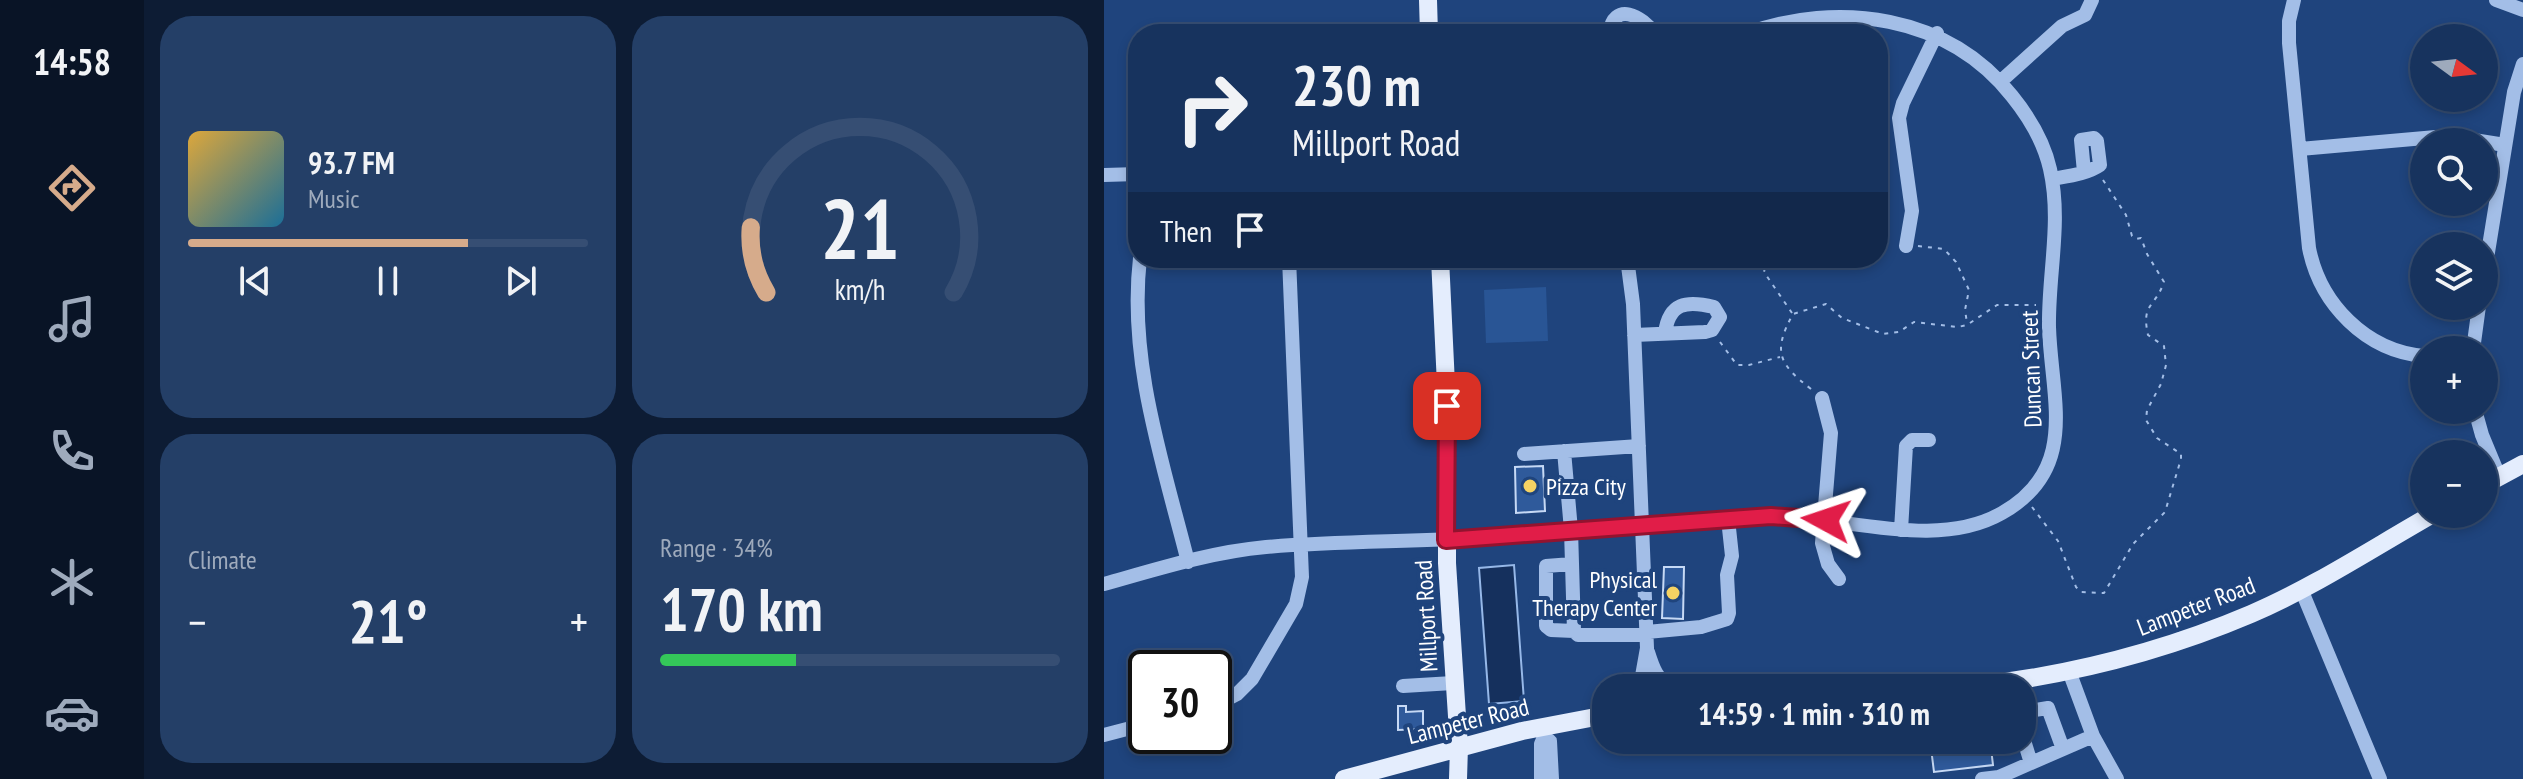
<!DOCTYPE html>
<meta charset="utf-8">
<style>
:root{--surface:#17335e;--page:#243f67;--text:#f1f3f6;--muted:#9eaabc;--line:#364e73;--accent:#d6ab8b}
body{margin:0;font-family:"PT Sans Narrow",sans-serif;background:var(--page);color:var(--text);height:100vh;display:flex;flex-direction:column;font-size:30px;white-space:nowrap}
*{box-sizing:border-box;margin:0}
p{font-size:26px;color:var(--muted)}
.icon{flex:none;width:44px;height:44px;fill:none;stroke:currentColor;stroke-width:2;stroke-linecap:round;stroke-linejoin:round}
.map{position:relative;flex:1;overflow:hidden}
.side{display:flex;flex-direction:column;gap:16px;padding:16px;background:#0d1c34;width:960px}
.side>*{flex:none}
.hud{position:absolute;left:24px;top:24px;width:760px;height:244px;border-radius:32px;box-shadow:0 4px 12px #0003,0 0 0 2px var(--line);background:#17335e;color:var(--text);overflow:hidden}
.needle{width:52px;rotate:105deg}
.tools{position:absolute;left:1306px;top:24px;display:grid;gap:16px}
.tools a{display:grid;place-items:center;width:88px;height:88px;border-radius:50%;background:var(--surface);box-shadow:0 4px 12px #0003,0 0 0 2px var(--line);font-size:40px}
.speed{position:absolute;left:24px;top:650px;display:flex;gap:16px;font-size:40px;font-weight:700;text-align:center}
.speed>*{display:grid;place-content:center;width:104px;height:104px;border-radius:50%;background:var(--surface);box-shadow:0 4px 12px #0003,0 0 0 2px var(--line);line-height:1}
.speed .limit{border:4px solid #111;border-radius:12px;background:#fff;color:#111}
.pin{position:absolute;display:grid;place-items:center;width:68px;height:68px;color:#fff;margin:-34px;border-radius:16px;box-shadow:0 4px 12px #0006}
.me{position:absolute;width:88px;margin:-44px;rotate:275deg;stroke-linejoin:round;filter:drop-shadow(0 0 6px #0008)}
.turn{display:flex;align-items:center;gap:28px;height:168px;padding:0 32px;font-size:36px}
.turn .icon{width:104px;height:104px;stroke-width:2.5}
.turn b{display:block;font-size:56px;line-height:68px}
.then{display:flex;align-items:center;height:76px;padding:0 32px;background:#0003;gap:16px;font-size:30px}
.big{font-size:60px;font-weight:700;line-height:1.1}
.side .card{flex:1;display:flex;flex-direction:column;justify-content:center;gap:12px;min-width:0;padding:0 28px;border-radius:32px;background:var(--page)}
.side .dial{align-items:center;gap:0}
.dial svg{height:208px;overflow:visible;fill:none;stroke:var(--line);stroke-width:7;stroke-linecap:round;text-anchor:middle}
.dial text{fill:var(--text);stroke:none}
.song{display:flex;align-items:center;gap:24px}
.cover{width:96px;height:96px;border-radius:12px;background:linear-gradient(135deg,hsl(40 70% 55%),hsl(200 70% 35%))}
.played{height:8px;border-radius:4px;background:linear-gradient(90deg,var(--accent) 70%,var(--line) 70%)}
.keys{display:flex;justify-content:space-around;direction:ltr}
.heat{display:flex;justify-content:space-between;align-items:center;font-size:44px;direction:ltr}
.charge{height:12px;border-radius:6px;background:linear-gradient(90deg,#34c759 34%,var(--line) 0)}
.side .tiles{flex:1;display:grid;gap:16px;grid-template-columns:repeat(2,1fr)}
.trip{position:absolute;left:488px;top:674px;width:444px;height:80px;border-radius:32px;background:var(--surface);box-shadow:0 4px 12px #0003,0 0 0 2px var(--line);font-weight:700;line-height:80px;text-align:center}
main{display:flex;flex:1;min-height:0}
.tab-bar{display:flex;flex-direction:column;width:144px;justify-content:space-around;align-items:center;background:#091426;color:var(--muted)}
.tab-bar .icon{width:56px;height:56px}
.tab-bar .selected{color:var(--accent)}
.tab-bar b{font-size:36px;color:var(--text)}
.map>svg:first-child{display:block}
.green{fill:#295595}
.water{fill:#15305d;stroke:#96b8e8;stroke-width:2}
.building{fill:#2f5a9b;stroke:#c6d9f5;stroke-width:2}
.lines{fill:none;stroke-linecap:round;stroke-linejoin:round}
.path{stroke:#a3bee7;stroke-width:2;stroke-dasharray:4 6;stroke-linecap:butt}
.minor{stroke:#a3bee7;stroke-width:14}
.major{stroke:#e4edfd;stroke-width:18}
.route-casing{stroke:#92132f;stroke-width:20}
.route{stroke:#e11d48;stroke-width:14}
.poi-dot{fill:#f5d263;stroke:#1f447d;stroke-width:3}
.labels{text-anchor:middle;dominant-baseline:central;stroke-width:8;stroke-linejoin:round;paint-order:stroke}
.street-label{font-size:24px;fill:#fff;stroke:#1f447d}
.poi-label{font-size:24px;fill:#fff;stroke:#1f447d;text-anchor:start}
</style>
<main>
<nav class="tab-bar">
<b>14:58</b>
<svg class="icon selected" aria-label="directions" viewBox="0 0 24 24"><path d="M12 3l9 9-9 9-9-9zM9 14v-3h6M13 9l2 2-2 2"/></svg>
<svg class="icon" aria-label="music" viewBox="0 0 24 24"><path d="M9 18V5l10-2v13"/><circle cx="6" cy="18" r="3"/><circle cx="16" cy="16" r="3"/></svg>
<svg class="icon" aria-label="phone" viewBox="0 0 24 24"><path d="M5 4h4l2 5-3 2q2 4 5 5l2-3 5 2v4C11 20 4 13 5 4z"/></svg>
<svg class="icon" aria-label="climate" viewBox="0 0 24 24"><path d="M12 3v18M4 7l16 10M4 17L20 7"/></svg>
<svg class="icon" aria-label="car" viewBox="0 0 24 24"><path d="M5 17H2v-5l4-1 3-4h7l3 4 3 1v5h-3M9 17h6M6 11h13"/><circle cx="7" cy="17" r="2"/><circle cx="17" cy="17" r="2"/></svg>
</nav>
<section class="side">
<div class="tiles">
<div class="card">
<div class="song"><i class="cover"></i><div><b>93.7 FM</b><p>Music</p></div></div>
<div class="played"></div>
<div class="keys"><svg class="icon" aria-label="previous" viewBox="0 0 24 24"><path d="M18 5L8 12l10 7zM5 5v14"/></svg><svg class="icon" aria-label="pause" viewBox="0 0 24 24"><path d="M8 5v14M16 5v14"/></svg><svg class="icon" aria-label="next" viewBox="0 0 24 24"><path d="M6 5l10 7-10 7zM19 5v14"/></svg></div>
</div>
<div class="card dial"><svg viewBox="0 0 100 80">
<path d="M14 69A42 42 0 1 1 86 69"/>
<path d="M14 69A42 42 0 0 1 8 44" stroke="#d6ab8b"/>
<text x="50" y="56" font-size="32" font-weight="700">21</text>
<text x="50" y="72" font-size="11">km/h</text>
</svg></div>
<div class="card"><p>Climate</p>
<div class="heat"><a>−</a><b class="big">21°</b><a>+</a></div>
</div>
<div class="card"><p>Range · 34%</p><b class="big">170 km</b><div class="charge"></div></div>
</div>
</section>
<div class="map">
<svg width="1419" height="779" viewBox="0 0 1419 779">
<rect width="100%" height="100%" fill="#1f447d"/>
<path class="green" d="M442,287L444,341L382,343L380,290Z"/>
<path class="water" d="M410,565L420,701L385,704L375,568Z"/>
<path class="building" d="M439,466L441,511L412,513L411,467Z
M560,567H580L579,619L558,618Z
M294,706H302V712L319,711V729L294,730Z
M826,740H886L889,765L830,772Z"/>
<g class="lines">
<path class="path" d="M814,246L840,249L852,262L865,290L861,310L863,323
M663,258L660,272L688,313
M616,342L633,365H645L676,357
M707,389C675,364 668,352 689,314L722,304L738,318L779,334L795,332L810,322L854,327L863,325L893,305H932
M928,507L954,541L972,587L977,592L1000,593L1029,544L1061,512L1077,459V454L1053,438L1042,420L1043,410L1057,384L1062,365L1060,346L1044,335C1037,303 1051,308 1060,282L1043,254L1037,238L1032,239L1028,236L1022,215L999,180"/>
<path class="minor" d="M1190,0L1185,21V43L1205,248C1216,304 1262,351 1320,356
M1392,0L1419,10
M505,34C510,0 538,16 551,34
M897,81L958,26L981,15L988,0
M1196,149L1332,137H1351L1401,145
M0,175L34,174
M948,179C964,176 983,174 996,165L993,141L990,138L977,140L980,172
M802,246L808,211L795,118L799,103L833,33
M36,258C24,361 59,463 84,562
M523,258L529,304L543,648L538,676L531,688
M1380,277L1410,92L1419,64
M530,335L601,332L608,330L616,317L610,307C582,300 565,303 561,333
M1369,350L1375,306
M718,398L727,433L718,543L724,564L735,579
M1371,410L1378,435L1395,476
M460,451L467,530L470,631L474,635H543
M420,454L535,446
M797,530L802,446L808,440H825
M468,564L442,566V626L447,630L470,631
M0,584C53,569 107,552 162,547C237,541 312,542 387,537C450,532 514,527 578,522C608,520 639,515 669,516C740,516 832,551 898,513C976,469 947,398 945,327C944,274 958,222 946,169C940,142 925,117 908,96C844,15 734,0 641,34
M1197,589L1276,779
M543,632L597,627L623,619L625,613L623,575L628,556L624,519
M544,652C549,668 553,680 568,688
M965,671L989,736L1013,779
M299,686L349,683
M110,706L133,694L148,679L192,604L198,577L185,258
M918,712L944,708L959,749
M918,734L927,763
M0,735L42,724
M437,779V744L440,737L446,741L448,779
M878,779L895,777L989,736"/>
<path class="major" d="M324,0L325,34
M336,258L343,406V563L355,747L354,779
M1380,485L1419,464
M852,688C954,678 1053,654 1147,614C1210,587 1269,548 1329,514
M240,779L418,731L502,715"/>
</g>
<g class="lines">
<defs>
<path id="route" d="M343,406L342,540L667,516L722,520"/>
</defs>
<use href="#route" class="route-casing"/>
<use href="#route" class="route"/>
</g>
<g class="poi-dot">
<circle cx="426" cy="486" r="8"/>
<circle cx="569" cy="593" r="8"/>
</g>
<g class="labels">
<g class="street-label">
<text transform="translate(927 369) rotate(-92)">Duncan Street</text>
<text transform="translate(1092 606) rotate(-21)">Lampeter Road</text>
<text transform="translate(322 616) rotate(-93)">Millport Road</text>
<text transform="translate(364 721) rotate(-14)">Lampeter Road</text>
</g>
<g class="poi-label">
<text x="442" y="486">Pizza City</text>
<text x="553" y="579" text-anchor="end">Physical<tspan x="553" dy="28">Therapy Center</tspan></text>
</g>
</g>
</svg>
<div class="tools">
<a><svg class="needle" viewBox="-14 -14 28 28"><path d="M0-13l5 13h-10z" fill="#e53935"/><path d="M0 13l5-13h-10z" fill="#9eaabc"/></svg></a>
<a><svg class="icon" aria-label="search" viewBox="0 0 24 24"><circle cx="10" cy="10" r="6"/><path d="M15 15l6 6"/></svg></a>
<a><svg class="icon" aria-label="layers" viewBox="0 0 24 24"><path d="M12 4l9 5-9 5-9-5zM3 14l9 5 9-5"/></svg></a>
<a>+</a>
<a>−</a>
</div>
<div class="speed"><div class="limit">30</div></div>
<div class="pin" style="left:343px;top:406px;background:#d93025"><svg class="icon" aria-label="arrive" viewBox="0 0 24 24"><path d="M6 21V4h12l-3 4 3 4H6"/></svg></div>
<svg class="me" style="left:722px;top:520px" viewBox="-20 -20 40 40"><path d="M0-17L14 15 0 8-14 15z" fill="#e11d48" stroke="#fff" stroke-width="4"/></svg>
<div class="trip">14:59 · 1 min · 310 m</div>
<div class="hud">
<div class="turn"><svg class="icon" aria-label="right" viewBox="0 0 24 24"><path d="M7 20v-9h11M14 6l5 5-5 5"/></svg><div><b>230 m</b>Millport Road</div></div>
<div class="then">Then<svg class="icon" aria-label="arrive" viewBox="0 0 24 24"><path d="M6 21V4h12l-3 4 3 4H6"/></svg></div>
</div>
</div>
</main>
